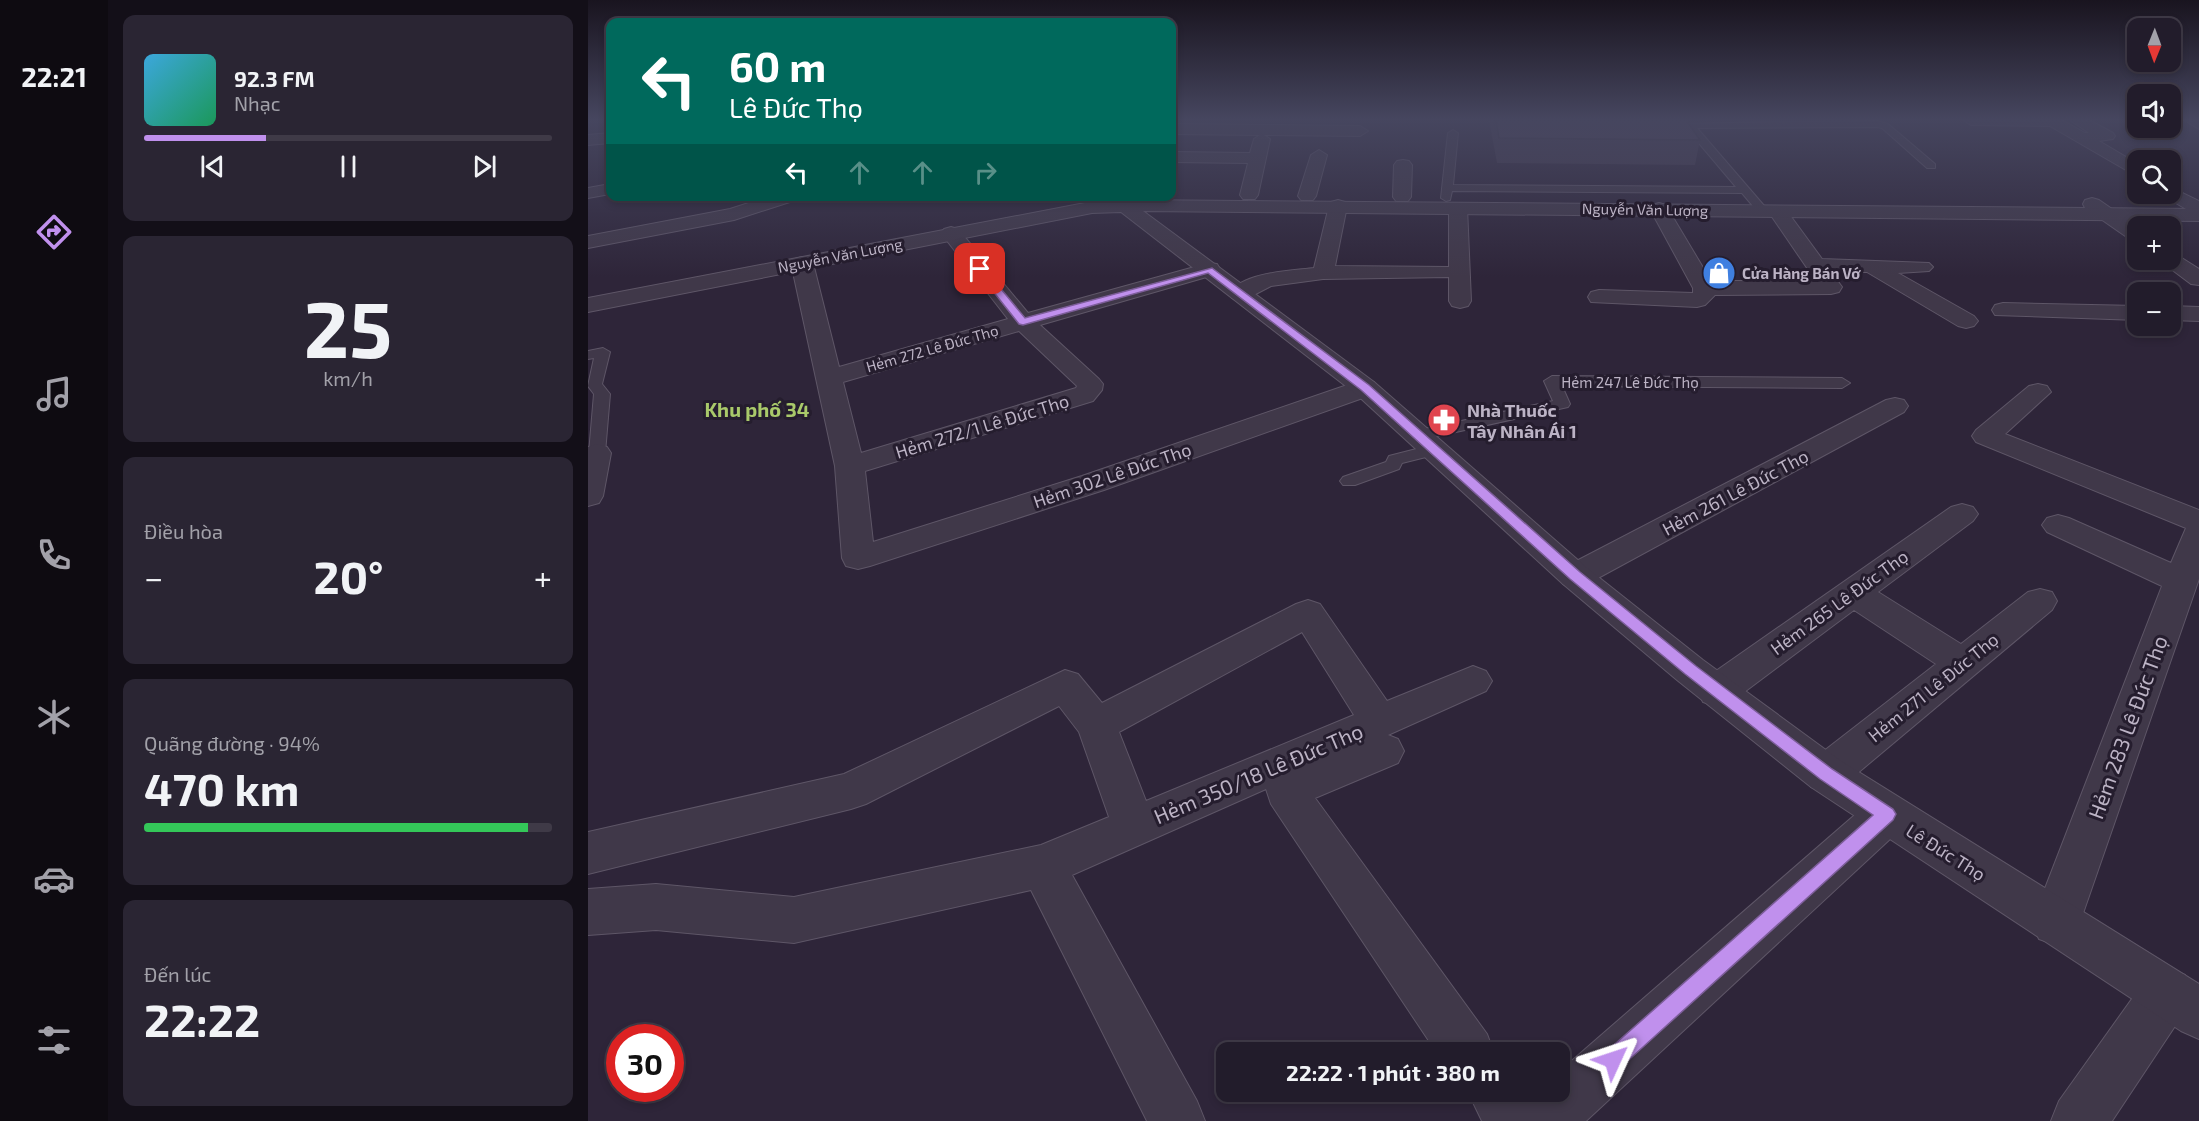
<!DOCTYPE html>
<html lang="vi">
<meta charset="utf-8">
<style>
:root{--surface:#221c2b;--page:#2a2533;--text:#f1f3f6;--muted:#a2a1a9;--line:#3f3a47;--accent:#c090ed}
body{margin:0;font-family:"Exo 2",sans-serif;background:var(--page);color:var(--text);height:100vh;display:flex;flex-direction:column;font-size:22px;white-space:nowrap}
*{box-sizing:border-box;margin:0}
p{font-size:20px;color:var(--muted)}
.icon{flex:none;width:33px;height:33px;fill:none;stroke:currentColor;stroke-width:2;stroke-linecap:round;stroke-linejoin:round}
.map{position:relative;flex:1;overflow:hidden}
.drawer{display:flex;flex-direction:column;gap:15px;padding:15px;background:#130f18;width:480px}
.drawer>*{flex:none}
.banner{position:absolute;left:18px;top:18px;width:570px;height:183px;border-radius:12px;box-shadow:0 3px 9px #0003,0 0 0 2px var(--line);background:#00695c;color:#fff;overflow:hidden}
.needle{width:39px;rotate:181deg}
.controls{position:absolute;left:1539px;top:18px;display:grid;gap:12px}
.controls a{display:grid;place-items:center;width:54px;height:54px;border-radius:12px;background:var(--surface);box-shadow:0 3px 9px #0003,0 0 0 2px var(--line);font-size:30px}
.speed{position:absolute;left:18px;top:1024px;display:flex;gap:12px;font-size:30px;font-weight:700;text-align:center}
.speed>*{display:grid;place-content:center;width:78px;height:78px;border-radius:50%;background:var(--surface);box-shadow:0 3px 9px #0003,0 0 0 2px var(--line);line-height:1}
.speed .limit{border:9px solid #d22;background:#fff;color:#111}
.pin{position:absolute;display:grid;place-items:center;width:51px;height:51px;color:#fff;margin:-26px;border-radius:12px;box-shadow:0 3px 9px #0006}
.me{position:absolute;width:66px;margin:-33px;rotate:48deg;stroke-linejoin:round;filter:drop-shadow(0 0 4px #0008)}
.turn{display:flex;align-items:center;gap:21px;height:126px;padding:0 24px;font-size:27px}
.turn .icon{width:78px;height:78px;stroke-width:2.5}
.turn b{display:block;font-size:42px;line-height:51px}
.lanes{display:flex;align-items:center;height:57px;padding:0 24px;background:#0003;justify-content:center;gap:30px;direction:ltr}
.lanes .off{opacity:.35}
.big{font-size:45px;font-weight:700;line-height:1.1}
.drawer .card{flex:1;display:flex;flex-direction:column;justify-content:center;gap:9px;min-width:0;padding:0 21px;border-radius:12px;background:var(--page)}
.drawer .dial{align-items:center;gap:0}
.dial b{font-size:78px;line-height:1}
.song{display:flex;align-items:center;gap:18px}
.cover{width:72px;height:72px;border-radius:9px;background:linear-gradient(135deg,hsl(200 70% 55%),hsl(150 70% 35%))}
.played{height:6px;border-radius:3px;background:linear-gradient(90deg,var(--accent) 30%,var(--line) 30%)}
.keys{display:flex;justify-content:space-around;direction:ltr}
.heat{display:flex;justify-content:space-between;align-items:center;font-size:33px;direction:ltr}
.charge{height:9px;border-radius:4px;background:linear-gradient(90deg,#34c759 94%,var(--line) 0)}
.trip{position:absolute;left:628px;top:1042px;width:354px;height:60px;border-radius:12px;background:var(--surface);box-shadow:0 3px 9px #0003,0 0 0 2px var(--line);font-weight:700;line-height:60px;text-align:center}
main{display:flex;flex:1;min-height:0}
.dock{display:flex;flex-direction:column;width:108px;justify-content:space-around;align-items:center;background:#0e0b11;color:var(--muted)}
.dock .icon{width:42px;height:42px}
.dock .current{color:var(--accent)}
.dock b{font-size:27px;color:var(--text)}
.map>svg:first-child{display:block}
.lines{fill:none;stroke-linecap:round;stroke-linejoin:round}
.service-casing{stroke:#5e5667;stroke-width:2}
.minor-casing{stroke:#5e5667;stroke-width:2}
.tertiary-casing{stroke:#5e5667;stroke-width:2}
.service{fill:#403849;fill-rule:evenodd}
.minor{fill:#403849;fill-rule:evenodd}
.tertiary{fill:#403849;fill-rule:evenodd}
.wall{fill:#41384c}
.building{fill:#4c4158;stroke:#352e3e;stroke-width:1.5}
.route{fill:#c090ed;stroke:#7d5e9a;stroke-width:1.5}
.labels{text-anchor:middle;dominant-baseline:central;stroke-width:6;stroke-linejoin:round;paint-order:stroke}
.far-street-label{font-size:15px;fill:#bcb3c5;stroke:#251d2e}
.far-poi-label{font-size:15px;font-weight:bold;fill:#bcb3c5;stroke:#251d2e;text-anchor:start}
.poi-label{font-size:18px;font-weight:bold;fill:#bcb3c5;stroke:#251d2e;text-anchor:start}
.street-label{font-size:18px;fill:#bcb3c5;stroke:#251d2e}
.neighbourhood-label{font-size:20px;font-weight:bold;fill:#a9c96a;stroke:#251d2e}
.near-street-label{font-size:21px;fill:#bcb3c5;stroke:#251d2e}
</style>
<main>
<nav class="dock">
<b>22:21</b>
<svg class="icon current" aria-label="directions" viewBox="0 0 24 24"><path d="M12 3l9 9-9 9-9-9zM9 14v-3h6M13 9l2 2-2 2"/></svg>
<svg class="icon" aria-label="music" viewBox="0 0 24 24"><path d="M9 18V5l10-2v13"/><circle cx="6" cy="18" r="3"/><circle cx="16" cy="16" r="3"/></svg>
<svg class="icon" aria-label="phone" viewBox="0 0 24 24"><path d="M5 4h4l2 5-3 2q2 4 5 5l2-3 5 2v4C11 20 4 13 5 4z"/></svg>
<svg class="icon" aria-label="climate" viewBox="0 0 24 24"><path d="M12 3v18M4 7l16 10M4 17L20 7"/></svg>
<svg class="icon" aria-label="car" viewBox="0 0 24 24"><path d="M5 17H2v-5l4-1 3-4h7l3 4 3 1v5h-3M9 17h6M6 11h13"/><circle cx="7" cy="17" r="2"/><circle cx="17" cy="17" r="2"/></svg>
<svg class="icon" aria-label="filters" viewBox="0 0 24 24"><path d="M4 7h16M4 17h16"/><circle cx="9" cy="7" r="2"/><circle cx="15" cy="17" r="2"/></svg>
</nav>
<section class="drawer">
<div class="card">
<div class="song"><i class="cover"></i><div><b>92.3 FM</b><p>Nhạc</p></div></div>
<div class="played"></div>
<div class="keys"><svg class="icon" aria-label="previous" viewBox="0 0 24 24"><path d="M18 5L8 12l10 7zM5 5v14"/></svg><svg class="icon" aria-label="pause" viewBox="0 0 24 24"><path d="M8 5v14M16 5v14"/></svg><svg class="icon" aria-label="next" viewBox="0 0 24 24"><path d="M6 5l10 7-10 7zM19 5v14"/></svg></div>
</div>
<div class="card dial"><b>25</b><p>km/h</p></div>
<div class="card"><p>Điều hòa</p>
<div class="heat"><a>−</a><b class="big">20°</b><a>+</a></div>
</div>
<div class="card"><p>Quãng đường · 94%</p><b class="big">470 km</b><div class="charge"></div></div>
<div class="card"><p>Đến lúc</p><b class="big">22:22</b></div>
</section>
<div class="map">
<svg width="1611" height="1121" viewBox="0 0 1611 1121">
<rect width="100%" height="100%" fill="#2e2539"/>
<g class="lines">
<defs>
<path id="service" d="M1289,121L1300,124L1347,164V168H1339L1294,128L1289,127L1109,128L1178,208V212H1170L1154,193L864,191L862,200L858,201L853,198L860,133L865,130L870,133L865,185L1148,187L1099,129H1078L1075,128V124Z
M15,348L22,352L14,384L22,394L17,453L15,457H3L1,453L6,394L0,386L6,358L0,359V351Z
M964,376L1254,378L1262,383L1254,388L974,386L982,404L980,407L832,440L824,435L832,430L965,401L956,381Z
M848,444L856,449L854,453L814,463L811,469L767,485H755L752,481L755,477L798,462L801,456Z"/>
<path id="minor" d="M1375,120H1474L1497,133H1501L1482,120H1501L1525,133L1527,136L1525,139L1511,141L1550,164V177L1462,126L1383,125Z
M1596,120H1611V129Z
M584,124L772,126L780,131L772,136L676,135L682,139L670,195L667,199H655L652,195L660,163L584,162V152L662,153L666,139L672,135L584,134Z
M22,133V143L0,145V135Z
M731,150L739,155L728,196L725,200H713L710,196L723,155Z
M815,160L821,161L824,165L823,197L820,201H808L805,197L806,165L809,161Z
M22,184V194L0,198V188Z
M1582,187L1611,201V209H1598L1576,196L1574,194H1582Z
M182,196H211L208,200L146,220L0,248V236L142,209Z
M1504,198L1511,200L1550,227V242L1543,240L1497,208L1495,204L1497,200Z
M750,200L757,202L759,206L747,266L861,267V207L863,203H877L879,207L883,301L880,306L872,308L864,306L861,301V277L735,279L683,286L660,298L652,300L644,298L641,293C656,272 702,271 726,268L741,206L743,202Z
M1071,203L1078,205L1080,209L1123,281H1228L1180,211L1182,207H1196L1234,259L1341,263L1345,267L1341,271L1310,273L1386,316L1390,321L1386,326L1378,328L1370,326L1279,272H1243L1254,287L1251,292L1243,294L1127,295L1117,305L1109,307L1003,302L1000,297L1003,292L1011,290L1105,293V288L1062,209L1064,205Z
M363,227L370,229L440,313L621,263L629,264L632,269L629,274L452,325L511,379L515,384L514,390L505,401L277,471L285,542L494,476L768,382L777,380L786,382L790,388L786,394L516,490L282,566L270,569L258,566L254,558L247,466L203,263L207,259L214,257L221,259L225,263L251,367L420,319L353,233L356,229ZM431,331L489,386L488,388L273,453L255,382Z
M1582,253L1589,255L1611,269V285L1603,284L1575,263L1572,260H1582Z
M1415,303L1550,306V320L1407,315L1404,310L1407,305Z
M1582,306L1611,307V321L1582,320Z
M1450,384L1459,386L1463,392L1417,434L1611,510V579L1492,922L1485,939L1468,945L1451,939L1444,922L1574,586L1459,532L1454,525L1459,518L1470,515L1481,518L1583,563L1598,528L1388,442L1384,436L1388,430L1441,386Z
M1307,398L1316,400L1320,406L1316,412L999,584L987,588L975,584L970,576L975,568L1298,400Z
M9,444L19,447L23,453L15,496L11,503L0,506V447Z
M1374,504L1385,507L1390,514L1385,521L1290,592L1373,644L1440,592L1452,589L1464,592L1469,601L1464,610L1253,787L1238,792L1223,787L1217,774L1223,761L1348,664L1266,610L1143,702L1129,706L1115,702L1110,691L1115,680L1363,507Z
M720,600L732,604L799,701L885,666L898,671L904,681L898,691L800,735L810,739L816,751L810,763L727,798L899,1034L906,1053H849L683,804L678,789L484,875L609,1101L617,1121H559L443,890L206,943L68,930L0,935V889L68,884L206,897L453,845L521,817L491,732L471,706L278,804L263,809L0,874V832L256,774L477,670L490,674L514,703L708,604ZM714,632L766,715L558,801L531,732Z
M1299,795L1314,800L1321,814L1314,828L998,1121H894L880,1092H940L943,1096L948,1092H972V1071L1284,800Z
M1579,968L1597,975L1604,993L1597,1011L1524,1121H1463L1471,1101L1561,975Z"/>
<path id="tertiary" d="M517,196H538L542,200L1611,209V221L555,211L786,382L999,568L1115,660L1253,761L1611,984V1039L1593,1031L1223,787L1089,680L975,584L768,394L533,212L504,213L0,312V298L502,202Z"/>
</defs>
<use href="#service" class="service-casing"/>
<use href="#minor" class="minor-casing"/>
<use href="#tertiary" class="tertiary-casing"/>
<use href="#service" class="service"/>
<use href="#minor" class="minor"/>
<use href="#tertiary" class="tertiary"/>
</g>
<path class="wall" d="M901,120H1098L1112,140L1107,165L909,163Z"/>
<path class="building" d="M908,120H1098L1112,140L911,138Z"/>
<linearGradient id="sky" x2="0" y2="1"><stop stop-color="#19141f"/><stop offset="0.43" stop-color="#46465f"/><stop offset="1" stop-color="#46465f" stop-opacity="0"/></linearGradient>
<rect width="1611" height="277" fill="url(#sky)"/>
<path class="route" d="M389,267H395L437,318L624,268L781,385L992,572L1108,666L1244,769L1305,809L1308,814L1305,820L1033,1067L1025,1071L1018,1067L1014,1060L1018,1052L1285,815L1232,779L1097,674L982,579L773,390L620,273L435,325L431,324L389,271Z"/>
<defs>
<symbol id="shop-disc" viewBox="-11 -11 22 22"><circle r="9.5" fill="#3f7fe0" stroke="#251d2e"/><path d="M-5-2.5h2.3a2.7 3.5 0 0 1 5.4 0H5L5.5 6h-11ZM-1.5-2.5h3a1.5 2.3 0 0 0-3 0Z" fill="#fff"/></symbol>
<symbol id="pharmacy-disc" viewBox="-11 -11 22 22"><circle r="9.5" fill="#e0444e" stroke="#251d2e"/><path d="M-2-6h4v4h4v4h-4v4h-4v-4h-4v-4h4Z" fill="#fff"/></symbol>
</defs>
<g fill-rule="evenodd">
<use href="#shop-disc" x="1112" y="254" width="38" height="38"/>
<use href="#pharmacy-disc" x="837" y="401" width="38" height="38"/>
</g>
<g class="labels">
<g class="far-street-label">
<text transform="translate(1057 209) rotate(1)">Nguyễn Văn Lượng</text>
<text transform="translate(252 255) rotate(-11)">Nguyễn Văn Lượng</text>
<text transform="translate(344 348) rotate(-16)">Hẻm 272 Lê Đức Thọ</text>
<text x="1042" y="382">Hẻm 247 Lê Đức Thọ</text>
</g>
<g class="far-poi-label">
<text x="1154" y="273">Cửa Hàng Bán Vớ</text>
</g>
<g class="poi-label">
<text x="879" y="410">Nhà Thuốc<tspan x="879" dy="21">Tây Nhân Ái 1</tspan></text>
</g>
<g class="street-label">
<text transform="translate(394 426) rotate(-17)">Hẻm 272/1 Lê Đức Thọ</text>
<text transform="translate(524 475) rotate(-19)">Hẻm 302 Lê Đức Thọ</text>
<text transform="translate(1147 492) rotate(-28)">Hẻm 261 Lê Đức Thọ</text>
<text transform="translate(1251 602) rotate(-36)">Hẻm 265 Lê Đức Thọ</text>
<text transform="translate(1345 687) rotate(-39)">Hẻm 271 Lê Đức Thọ</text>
<text transform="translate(1358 852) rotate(32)">Lê Đức Thọ</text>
</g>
<g class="neighbourhood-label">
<text x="169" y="409">Khu phố 34</text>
</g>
<g class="near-street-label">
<text transform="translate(1539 727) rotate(-70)">Hẻm 283 Lê Đức Thọ</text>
<text transform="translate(670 773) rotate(-23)">Hẻm 350/18 Lê Đức Thọ</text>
</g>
</g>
</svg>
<div class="controls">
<a><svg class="needle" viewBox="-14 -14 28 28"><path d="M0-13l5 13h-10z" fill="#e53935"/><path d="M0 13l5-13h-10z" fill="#a2a1a9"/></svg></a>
<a><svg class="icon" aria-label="sound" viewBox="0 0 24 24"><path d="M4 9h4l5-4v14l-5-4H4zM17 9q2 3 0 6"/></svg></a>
<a><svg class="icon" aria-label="search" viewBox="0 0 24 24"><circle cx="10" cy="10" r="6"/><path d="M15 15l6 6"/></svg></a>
<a>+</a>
<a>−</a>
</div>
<div class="speed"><div class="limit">30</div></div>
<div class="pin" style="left:392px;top:269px;background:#d93025"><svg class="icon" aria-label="arrive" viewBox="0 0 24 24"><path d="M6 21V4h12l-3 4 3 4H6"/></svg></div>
<svg class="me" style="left:1025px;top:1060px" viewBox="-20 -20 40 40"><path d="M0-17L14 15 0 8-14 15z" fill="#c090ed" stroke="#fff" stroke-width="4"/></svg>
<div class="trip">22:22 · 1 phút · 380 m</div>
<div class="banner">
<div class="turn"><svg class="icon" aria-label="left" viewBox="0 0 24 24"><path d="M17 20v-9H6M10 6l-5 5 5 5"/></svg><div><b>60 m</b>Lê Đức Thọ</div></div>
<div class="lanes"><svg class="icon" aria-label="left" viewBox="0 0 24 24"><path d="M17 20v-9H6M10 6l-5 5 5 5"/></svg><svg class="icon off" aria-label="ahead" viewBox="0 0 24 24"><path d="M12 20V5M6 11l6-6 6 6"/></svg><svg class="icon off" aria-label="ahead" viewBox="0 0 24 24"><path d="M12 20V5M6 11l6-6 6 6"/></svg><svg class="icon off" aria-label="right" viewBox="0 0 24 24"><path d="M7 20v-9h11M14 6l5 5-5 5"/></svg></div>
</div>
</div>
</main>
